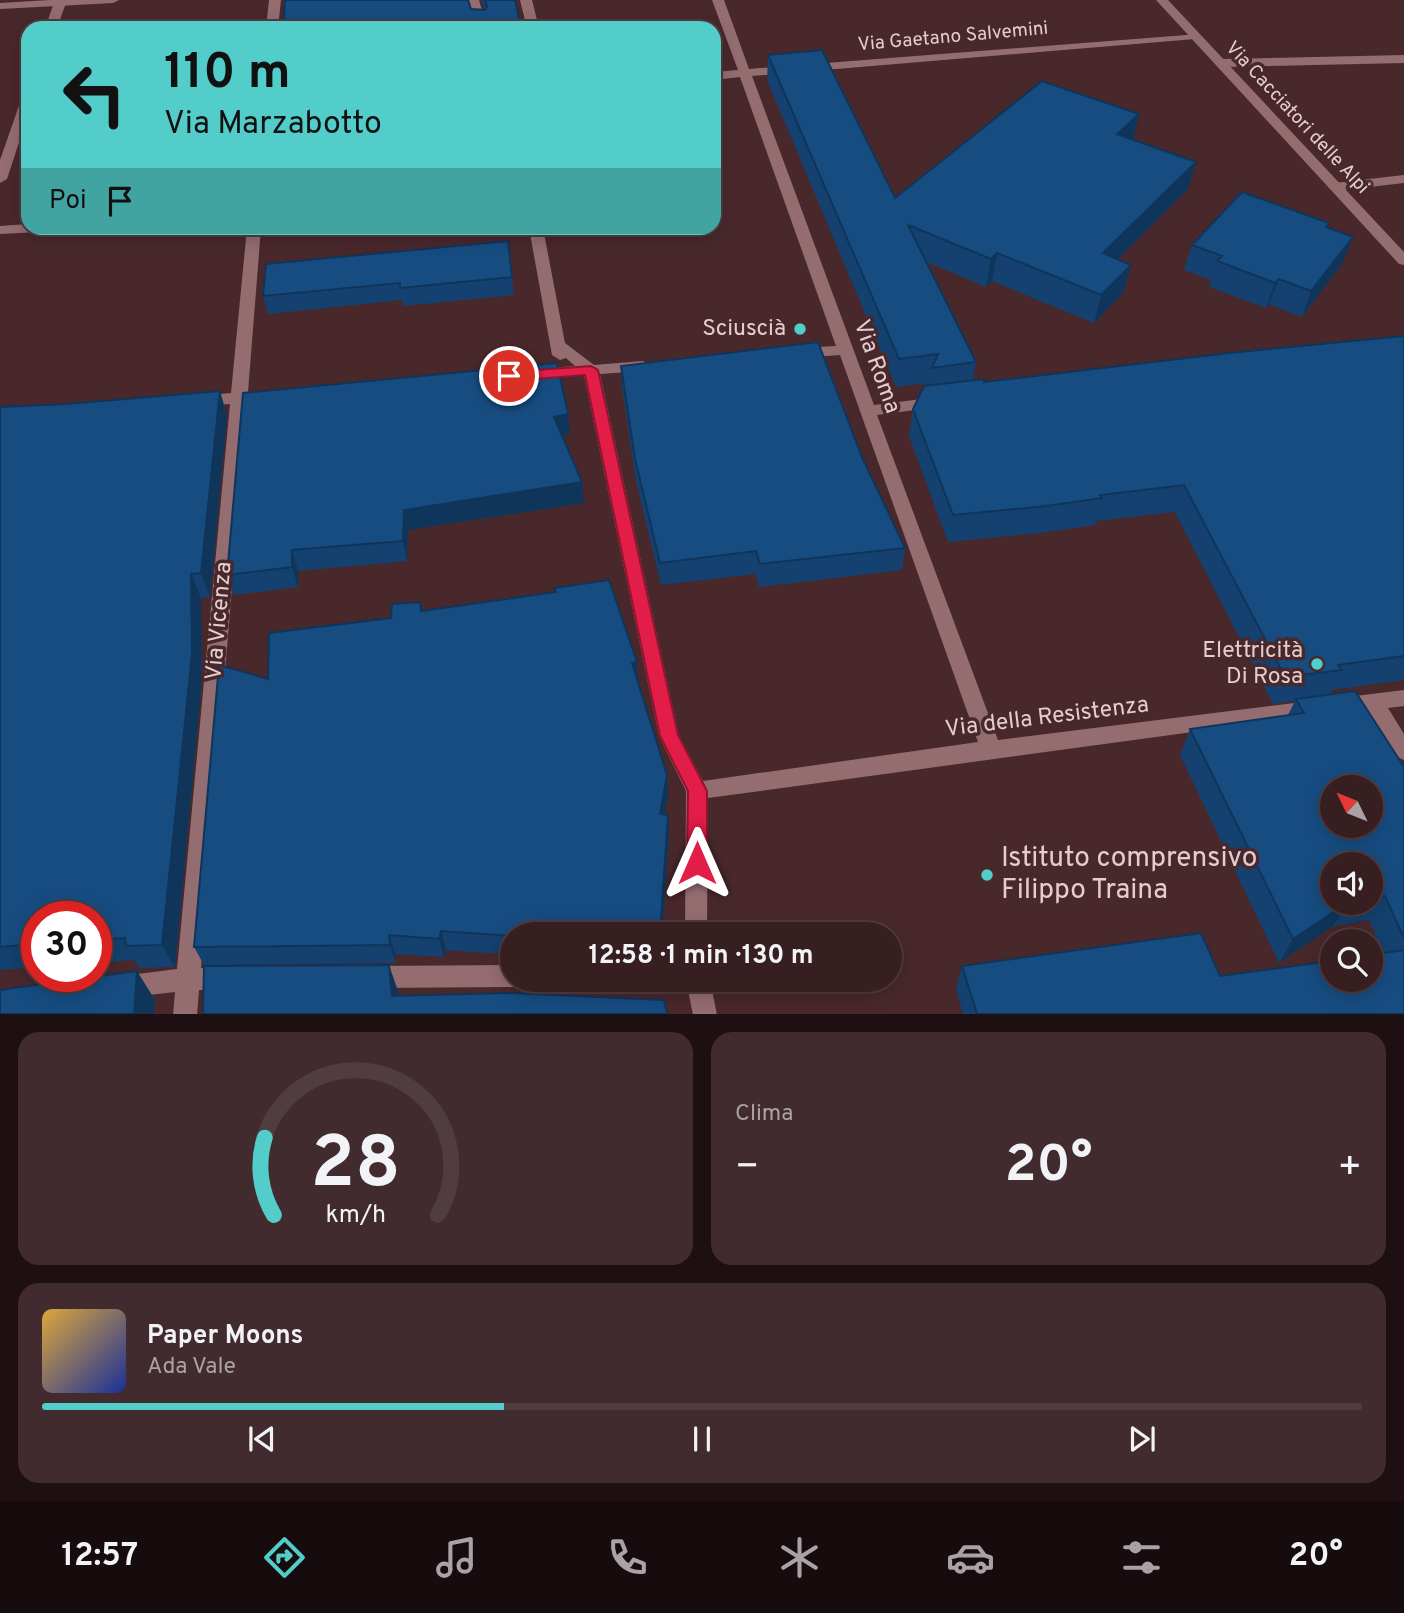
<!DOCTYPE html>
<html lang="it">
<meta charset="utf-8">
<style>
:root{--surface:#371e21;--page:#422b2e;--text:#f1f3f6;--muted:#aaa2a5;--line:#513c3f;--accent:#53cdc9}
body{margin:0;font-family:Overpass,sans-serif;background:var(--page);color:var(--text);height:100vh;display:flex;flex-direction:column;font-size:26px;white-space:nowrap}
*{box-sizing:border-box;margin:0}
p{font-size:23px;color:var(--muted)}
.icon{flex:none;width:38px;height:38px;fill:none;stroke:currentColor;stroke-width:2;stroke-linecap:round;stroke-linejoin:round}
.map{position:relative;height:1014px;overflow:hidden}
.drawer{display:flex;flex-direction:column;gap:18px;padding:18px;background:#1e1012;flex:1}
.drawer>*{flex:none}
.banner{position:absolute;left:21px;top:21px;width:700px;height:214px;border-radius:21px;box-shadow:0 4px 18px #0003,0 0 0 2px var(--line);background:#53cdc9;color:#111;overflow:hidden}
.needle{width:46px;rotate:313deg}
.buttons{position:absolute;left:1320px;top:775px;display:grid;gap:14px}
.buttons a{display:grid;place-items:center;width:63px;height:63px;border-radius:50%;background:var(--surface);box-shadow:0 4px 18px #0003,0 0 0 2px var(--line);font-size:35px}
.speed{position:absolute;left:21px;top:901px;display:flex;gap:14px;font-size:35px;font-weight:700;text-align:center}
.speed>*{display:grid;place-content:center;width:91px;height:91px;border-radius:50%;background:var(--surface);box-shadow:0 4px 18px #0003,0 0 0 2px var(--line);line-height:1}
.speed .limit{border:10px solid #d22;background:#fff;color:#111}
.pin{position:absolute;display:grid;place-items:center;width:60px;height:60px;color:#fff;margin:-30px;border:4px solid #fff;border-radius:50%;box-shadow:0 2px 7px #0007}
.me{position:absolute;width:77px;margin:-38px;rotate:0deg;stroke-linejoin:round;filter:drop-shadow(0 0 5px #0008)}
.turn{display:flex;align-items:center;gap:24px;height:147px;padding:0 28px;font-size:32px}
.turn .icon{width:91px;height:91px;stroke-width:2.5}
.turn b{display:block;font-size:49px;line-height:60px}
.then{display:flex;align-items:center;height:66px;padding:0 28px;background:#0003;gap:14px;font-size:26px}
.big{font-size:52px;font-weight:700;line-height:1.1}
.drawer .card{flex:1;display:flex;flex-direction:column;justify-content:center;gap:10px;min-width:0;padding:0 24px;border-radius:21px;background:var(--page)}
.drawer .dial{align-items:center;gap:0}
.dial svg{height:182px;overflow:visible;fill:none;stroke:var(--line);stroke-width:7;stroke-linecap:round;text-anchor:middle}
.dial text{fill:var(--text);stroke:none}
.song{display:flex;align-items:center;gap:21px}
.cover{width:84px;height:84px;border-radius:10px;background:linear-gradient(135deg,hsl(40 70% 55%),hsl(230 70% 35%))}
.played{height:7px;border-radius:4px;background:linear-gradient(90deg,var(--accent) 35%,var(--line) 35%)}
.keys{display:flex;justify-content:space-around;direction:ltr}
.heat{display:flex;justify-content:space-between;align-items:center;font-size:38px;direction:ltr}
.drawer .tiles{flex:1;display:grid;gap:18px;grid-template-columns:1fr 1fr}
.card:last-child{grid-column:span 2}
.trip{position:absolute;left:500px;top:922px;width:402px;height:70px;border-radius:35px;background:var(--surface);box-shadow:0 4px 18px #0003,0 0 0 2px var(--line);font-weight:700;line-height:70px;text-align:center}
.dock{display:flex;height:112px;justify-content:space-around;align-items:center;background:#160c0d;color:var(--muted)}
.dock .icon{width:49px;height:49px}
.dock .active{color:var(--accent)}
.dock b{font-size:32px;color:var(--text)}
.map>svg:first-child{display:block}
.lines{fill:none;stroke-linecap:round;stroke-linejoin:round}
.street{fill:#946d71;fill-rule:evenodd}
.secondary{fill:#946d71;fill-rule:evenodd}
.wall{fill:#14416f;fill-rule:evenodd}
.shaded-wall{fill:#10355a}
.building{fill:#174c81;stroke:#10355a;stroke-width:2;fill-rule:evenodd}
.route{fill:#e11d48;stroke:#92132f;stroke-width:2}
.poi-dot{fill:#53cdc9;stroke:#49282c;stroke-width:2.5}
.labels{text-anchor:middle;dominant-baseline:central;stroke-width:7;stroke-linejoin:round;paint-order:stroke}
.far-street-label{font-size:19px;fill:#e4cdcf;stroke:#49282c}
.poi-label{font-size:23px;fill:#e4cdcf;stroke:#49282c;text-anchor:end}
.street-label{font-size:23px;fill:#e4cdcf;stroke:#49282c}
.near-poi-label{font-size:28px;fill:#e4cdcf;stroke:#49282c;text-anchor:start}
</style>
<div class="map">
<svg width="1404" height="1015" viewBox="0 0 1404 1015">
<rect width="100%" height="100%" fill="#49282c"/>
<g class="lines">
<path class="street" d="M55,0H67L57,28H45Z
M269,0H281L278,28H266Z
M467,0H479L487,28H475Z
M520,0H532L539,28H527Z
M712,0H724L749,69L1199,34V38L1195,39L752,76L874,405L938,397L946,402L938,407L877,415L998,740L1311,701L1318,703L1321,709L1318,715L708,798L707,934H685L686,791L659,736L584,375L535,379L527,374L535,369L575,366L566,358L560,360L552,355L529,228H543L565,343L594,365L643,361L651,366L643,371L600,374L679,736L703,781L978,742L840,355L800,358L792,353L800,348L836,346L740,77L714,80V72L738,70Z
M1404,55V63L1221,67L1215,63L1221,59Z
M28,93V115L7,179L0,183V160L22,97Z
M1404,175V183L1335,191L1328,187L1335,183Z
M28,224V228H47L40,232L0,234V226Z
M247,228H261L248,392L266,391L274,396L266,401L247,403L201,968H226L234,971L238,979L234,987L226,990H199L197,1015H173L175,992L122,998L114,995L110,987L114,979L122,976L177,969L230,404L200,406L192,401L200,396L231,393Z
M1404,690V706L1388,708L1404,734V760L1397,757L1368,711L1339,714L1332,712L1329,706L1332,700L1339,698Z
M513,965V980H523L521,984L513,987L370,988L362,985L358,977L362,969L370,966Z
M686,980H710L717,1015H693Z"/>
<path class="secondary" d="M50,0H119L113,3L0,9V3Z
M1156,0H1168L1404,252V265L1399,264Z"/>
</g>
<path class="wall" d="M481,0H515L521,28L471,9L484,10Z
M768,55L895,198L1133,140L1196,162L1188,189L1118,259L1131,265L1123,293L1094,323L992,281L986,287L927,262L976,362L973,380L984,382L1404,336V680L1332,690L1330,694L1404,767V1014H963L956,989L962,966L1220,976L1383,953L1369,920L1333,926L1279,963L1180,755L1190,729L1288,715L1295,701L1273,704L1175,512L1096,521L1095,525L1040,533L948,542L909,436L913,409L929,383L896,387L767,80ZM1370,864V903H1332Z
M1329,223L1327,228L1343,262L1302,317L1269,304L1266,308L1209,287L1211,280L1184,270L1192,245Z
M508,241L514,295L403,306L402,300L268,314L263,296Z
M621,366L862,457L905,548L902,570L759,587L755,574L661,585L636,481L622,388Z
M243,393L570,434L562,436L584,503L408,530L407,561L298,571V587L234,595L227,575Z
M0,407L227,415L210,597L201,598L202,678L175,967L139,968L134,960L96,963V917H37V967L0,970Z
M554,588L637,662L638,682L667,775L668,795L664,814L669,834L662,934H513V955L446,950L444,957L395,954L396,963L204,965L194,947L268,679L391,618L420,602L422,611L555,592Z"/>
<path class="shaded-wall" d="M1139,114L1133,141L1117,134Z
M1196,162L1188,189L1096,281L1103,253Z
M1353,237L1343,262L1302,317L1311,291Z
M997,253L992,281L986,287L991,259Z
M1131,265L1123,293L1094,323L1101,295Z
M1279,279L1269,304L1266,308L1275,283Z
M220,391L227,415L210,597L201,573Z
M568,414L570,434L556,438L554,417Z
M582,482L584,503L408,530L407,561L403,541L404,510Z
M292,550L298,571V587L292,567Z
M191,574L201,598L202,678L175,967L162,945Z
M637,662L638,682L632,663Z
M667,775L668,795L661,833L660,814Z
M668,815L669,834L662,934H660Z
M1347,903H1348L1333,926L1279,963L1293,939Z
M441,931L446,950L444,957L439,939Z
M389,935L395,954L396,963L390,945Z
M389,965L398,991L400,1014L392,996Z
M137,971L155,1000L154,1014H134Z"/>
<path class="building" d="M285,0H468L471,9L485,10L487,6L485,0H515L521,28H283Z
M822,50L895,198L1042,81L1139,114L1117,134L1196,162L1103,253L1131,265L1101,295L997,253L991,259L908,225L976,362L932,368L938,354L899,359L768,55Z
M1242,192L1329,223L1326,227L1353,237L1311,291L1279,279L1275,283L1217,261L1222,256L1192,245Z
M508,241L512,277L400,288V283L263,296L266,264Z
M1404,336V656L1338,665L1342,670L1285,677L1184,485L1100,495L1102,498L1046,506L953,515L913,409L924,386L983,379L984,382L1229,353Z
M818,342L862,457L905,548L760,564L756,551L660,563L635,459L621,366Z
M557,363L568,414L554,417L582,482L404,510L403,541L292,550V567L227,575L243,393Z
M220,391L201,573L191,574L192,654L162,945L126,946L125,938L96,940V917H37V944L0,947V407L67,404Z
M609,580L637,662L632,663L667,775L660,814L668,815L660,934H513V936L441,931L439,939L389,935L390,945L194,947L219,665L268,679L269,633L391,618L392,604L420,602L421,611L556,592L554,588Z
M1355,691L1404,767V938L1385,896L1370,898V864H1332V903H1347L1293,939L1190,729L1304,713L1296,699ZM1332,788H1370V826H1332Z
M1201,933L1220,976L1332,961V980H1370V955L1404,950V1014H977L962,966Z
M389,965L392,996L509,993L664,1000L667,1014H203L204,966Z
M137,971L134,1014H0V990Z"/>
<path class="route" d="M591,366L598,370L678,735L707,791V863L704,869L697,872L690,869L687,863L688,791L660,736L585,375L509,381L502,376L509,372Z"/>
<g class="poi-dot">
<circle cx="800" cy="329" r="7"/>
<circle cx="1317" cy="664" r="7"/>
<circle cx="987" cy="875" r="7"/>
</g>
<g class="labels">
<g class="far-street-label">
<text transform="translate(953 37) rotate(-5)">Via Gaetano Salvemini</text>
<text transform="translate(1297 118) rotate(47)">Via Cacciatori delle Alpi</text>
</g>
<g class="poi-label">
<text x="786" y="329">Sciuscià</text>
<text x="1303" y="651">Elettricità<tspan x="1303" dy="26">Di Rosa</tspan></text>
</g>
<g class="street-label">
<text transform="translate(876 367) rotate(70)">Via Roma</text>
<text transform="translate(220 621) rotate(-85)">Via Vicenza</text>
<text transform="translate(1047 718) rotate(-7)">Via della Resistenza</text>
</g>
<g class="near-poi-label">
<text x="1001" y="859">Istituto comprensivo<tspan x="1001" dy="32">Filippo Traina</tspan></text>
</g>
</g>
</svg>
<div class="buttons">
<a><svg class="needle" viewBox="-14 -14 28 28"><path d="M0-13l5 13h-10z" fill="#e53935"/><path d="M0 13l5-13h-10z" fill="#aaa2a5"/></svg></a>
<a><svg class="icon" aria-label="sound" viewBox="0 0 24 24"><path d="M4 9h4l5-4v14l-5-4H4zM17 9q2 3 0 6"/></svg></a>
<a><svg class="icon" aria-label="search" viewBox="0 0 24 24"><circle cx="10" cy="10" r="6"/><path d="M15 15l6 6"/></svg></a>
</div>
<div class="speed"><div class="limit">30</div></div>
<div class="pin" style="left:509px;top:376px;background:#d93025"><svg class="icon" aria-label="arrive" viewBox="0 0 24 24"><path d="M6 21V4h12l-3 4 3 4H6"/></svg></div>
<svg class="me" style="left:697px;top:863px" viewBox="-20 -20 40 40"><path d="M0-17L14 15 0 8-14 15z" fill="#e11d48" stroke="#fff" stroke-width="4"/></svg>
<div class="trip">12:58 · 1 min · 130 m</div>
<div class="banner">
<div class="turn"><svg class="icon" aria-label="left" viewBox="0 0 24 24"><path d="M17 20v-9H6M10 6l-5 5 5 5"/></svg><div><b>110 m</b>Via Marzabotto</div></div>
<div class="then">Poi<svg class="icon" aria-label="arrive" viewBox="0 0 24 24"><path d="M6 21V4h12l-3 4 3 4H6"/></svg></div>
</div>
</div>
<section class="drawer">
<div class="tiles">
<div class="card dial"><svg viewBox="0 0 100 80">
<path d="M14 69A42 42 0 1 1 86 69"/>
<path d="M14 69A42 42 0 0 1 10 35" stroke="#53cdc9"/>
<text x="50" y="56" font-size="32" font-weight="700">28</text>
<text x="50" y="72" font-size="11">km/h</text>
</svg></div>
<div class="card"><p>Clima</p>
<div class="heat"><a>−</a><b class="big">20°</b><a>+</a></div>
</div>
<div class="card">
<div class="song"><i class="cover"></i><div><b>Paper Moons</b><p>Ada Vale</p></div></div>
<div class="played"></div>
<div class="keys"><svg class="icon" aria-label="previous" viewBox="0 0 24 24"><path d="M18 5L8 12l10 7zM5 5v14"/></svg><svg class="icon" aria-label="pause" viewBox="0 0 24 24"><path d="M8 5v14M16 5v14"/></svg><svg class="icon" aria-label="next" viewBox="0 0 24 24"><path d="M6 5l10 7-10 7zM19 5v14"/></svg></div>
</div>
</div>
</section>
<nav class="dock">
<b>12:57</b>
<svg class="icon active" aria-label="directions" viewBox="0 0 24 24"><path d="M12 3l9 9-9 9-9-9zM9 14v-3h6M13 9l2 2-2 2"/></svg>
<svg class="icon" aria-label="music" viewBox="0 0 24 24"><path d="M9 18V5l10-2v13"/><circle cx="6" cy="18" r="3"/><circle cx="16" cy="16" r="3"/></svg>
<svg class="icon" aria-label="phone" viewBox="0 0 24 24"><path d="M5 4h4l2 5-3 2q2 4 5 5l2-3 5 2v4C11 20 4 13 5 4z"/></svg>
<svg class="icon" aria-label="climate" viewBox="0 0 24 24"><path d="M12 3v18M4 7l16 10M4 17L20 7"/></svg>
<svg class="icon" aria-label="car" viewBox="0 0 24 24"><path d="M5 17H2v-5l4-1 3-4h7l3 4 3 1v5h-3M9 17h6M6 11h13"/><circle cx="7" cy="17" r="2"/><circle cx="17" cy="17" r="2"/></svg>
<svg class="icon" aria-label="filters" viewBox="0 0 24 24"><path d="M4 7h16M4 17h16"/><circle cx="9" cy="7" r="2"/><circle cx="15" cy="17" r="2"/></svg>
<b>20°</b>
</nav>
